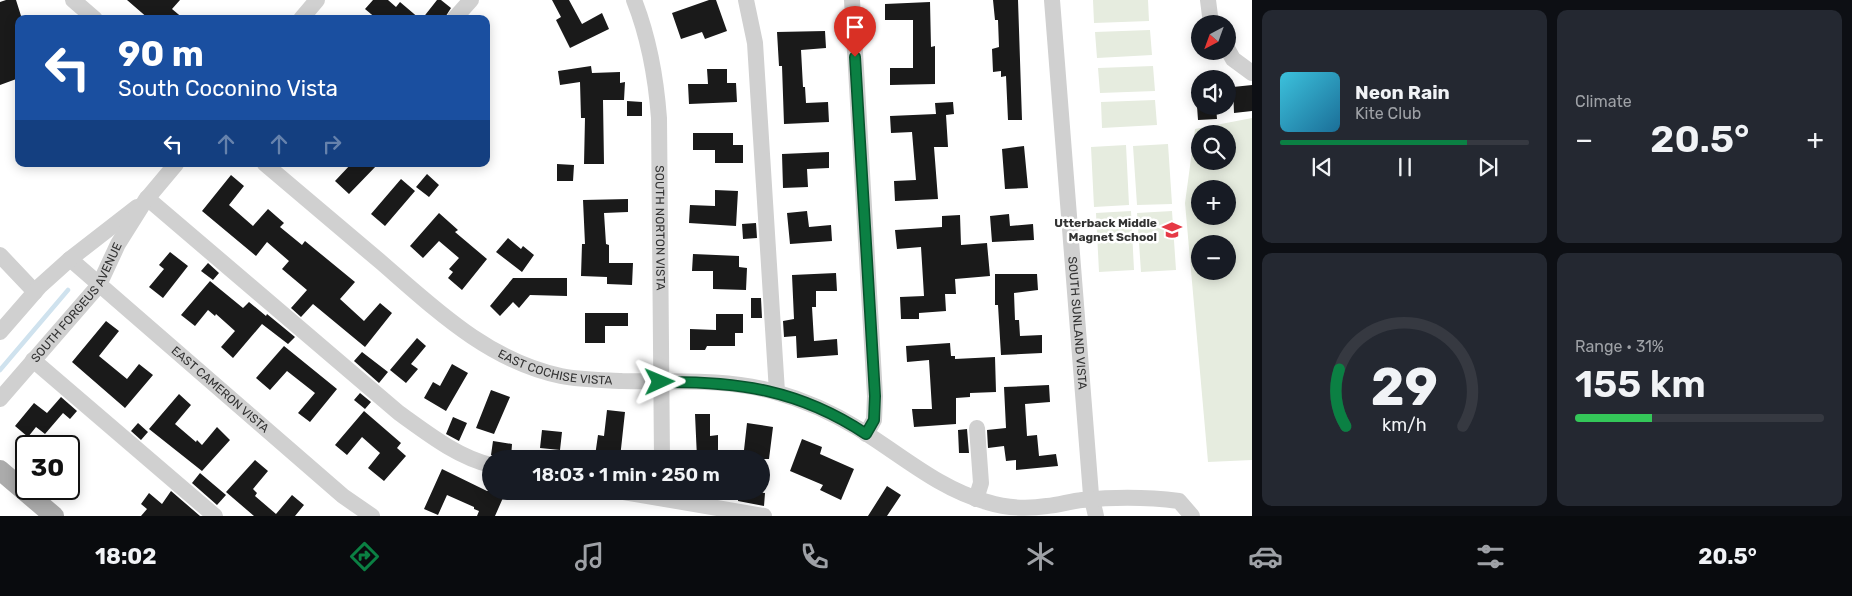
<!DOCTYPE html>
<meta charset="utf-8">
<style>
:root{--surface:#171b24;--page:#242831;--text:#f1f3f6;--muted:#9ea1a6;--line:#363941;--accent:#0b8043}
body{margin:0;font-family:Rubik,sans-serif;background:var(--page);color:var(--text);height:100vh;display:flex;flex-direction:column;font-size:19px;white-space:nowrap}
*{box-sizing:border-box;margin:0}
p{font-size:16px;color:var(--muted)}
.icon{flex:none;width:28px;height:28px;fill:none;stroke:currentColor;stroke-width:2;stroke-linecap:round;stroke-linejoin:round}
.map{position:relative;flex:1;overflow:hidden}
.sheet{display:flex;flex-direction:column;gap:10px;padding:10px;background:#0d0f14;width:600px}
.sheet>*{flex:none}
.guide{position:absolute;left:15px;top:15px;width:475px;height:152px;border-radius:10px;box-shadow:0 2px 12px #0003;background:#1a4fa0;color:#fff;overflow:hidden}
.needle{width:32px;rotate:221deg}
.buttons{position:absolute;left:1191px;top:15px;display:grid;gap:10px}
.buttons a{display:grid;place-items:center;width:45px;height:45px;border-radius:50%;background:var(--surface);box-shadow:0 2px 12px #0003;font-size:25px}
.speed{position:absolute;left:15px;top:435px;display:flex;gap:10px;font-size:25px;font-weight:700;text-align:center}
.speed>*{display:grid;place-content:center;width:65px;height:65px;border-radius:50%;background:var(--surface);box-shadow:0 2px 12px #0003;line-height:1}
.speed .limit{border:2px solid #111;border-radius:8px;background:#fff;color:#111}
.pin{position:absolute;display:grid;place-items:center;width:42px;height:42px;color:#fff;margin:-51px -21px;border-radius:50% 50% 50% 0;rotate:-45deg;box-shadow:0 0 5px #0007}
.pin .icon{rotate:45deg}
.me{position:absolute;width:55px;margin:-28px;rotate:89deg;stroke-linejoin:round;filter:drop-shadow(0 0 4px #0008)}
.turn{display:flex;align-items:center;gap:18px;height:105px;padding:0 20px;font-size:22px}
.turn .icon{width:65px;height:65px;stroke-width:2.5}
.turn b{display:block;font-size:35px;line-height:42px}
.lanes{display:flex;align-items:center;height:48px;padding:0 20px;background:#0003;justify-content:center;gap:25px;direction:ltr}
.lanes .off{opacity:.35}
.big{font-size:38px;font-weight:600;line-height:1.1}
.sheet .widget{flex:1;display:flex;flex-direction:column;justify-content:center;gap:8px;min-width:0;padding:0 18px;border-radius:10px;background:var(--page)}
.sheet .dial{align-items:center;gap:0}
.dial svg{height:130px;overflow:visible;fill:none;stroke:var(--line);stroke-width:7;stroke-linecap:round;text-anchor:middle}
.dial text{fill:var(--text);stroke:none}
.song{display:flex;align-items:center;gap:15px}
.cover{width:60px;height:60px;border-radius:8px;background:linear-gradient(135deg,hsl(190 70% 55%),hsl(200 70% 35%))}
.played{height:5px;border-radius:2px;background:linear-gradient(90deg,var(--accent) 75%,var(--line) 75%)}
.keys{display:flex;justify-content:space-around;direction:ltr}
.heat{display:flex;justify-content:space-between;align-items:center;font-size:28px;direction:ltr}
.charge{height:8px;border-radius:4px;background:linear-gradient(90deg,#34c759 31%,var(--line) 0)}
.sheet .tiles{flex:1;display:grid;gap:10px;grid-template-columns:repeat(2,1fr)}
.trip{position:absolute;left:482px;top:450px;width:288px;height:50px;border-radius:25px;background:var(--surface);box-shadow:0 2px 12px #0003;font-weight:600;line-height:50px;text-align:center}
.dock{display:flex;height:80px;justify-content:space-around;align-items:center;background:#090b0e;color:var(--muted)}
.dock .icon{width:35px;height:35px}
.dock .current{color:var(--accent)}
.dock b{font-size:22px;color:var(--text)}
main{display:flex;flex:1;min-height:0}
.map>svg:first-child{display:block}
.green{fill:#e6ecdf;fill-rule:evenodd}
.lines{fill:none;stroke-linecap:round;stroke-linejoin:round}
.stream{stroke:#cfe2ee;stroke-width:4.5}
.building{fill:#1a1a1a}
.minor{stroke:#d0d0d0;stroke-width:16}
.major{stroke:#ababab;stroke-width:20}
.route-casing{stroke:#07532c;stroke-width:12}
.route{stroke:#0b8043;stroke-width:9}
.labels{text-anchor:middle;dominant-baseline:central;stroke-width:5;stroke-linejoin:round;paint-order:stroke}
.poi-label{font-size:12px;font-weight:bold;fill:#333;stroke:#fff;text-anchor:end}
.street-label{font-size:12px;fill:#333;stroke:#fff}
</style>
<main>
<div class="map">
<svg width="1252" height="516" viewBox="0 0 1252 516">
<rect width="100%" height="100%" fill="#fff"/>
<path class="green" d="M1093,0H1148L1149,21L1094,23Z
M1150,30L1152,55L1097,58L1095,32Z
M1153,66L1155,91L1100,93L1098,68Z
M1155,100L1157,125L1102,128L1101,102Z
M1252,118V460L1208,462L1185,203L1195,129ZM1200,134H1228V161H1200ZM1200,189H1228V216H1200ZM1200,244H1228V271H1200Z
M1168,144L1172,204L1137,205L1133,146Z
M1126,145L1129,205L1094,207L1091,147Z
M1131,211L1134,270L1099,272L1096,213Z
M1172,211L1176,270L1141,272L1137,213Z"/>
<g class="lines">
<path class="stream" d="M0,370L68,290"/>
</g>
<path class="building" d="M6,0H16L22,19H19V78L0,85V2Z
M127,0H180L172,9L184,19H149Z
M373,0H388L396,7L400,2L420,19H377L365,9Z
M437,0H441L451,8L444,19H422Z
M552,0H569L582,24L602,13L609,29L570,48L556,20L561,17Z
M709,0H716L727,31L705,39L702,32L681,39L672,13Z
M993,0H1018L1022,120H1008L1006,76L1001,77V71L993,72L992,49L999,47L998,20H995Z
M930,2L931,47L935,46V84L890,85V68H913V20H885V4Z
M825,31L826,48L801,50L803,87H805L806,103L828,102L829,122L784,124L782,66H779L777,32Z
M591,66L592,73L620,72V83L625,82L624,100H603L604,164H584L585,118H581L580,82L560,85L558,71Z
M707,69H727V83H736L737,102L689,104L688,84H708Z
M1252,85V111L1234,113L1233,87Z
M627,101L642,102V116H627Z
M953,102L954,114L946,115L948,147H934L938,199L895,201L894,181L916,180L912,132L891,133L890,116L936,114L935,103Z
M1197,106H1216L1217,119L1198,120Z
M693,133H733V145H743V163H715V150H693Z
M1024,146L1028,188L1005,189L1002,149Z
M829,152V168L807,169L808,187L783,188L782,154Z
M351,164H378L349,194L335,181Z
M557,164L574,165L573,181H557Z
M427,174L439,185L429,197L416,187Z
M231,175L244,186L229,205L253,226L268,209L284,223L280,227L302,245L305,241L355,282L340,299L364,321L380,303L392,313L365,347L313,304L301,317L291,308L307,290L282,269L289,261L267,242L256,256L202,211Z
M401,179L415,191L385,226L371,214Z
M715,190L738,191L736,226L689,223L690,205L715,206Z
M628,199V212L604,213L606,244L609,245V263H633L632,285L607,284V277L581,276L582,244H585L583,200Z
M807,211L809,227L831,225L832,241L790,244L787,213Z
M439,213L458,230L455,232L487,259L462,290L448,278L453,272L449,269L459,258L439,241L423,258L410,246Z
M1009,214L1010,226L1033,224L1034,240L992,242L990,216Z
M960,215L961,245L987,243L990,276L955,279L956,294H945L946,311L919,313V319H901L900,297L924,296L922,263L921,247L897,249L895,230L942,227V216Z
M756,223L757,238L743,239L742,224Z
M508,238L521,249L523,246L534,255L522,272L496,252Z
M170,252L188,266L163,298L149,287L164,269L159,265Z
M693,254L739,256V267L747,268L746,290L713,289V271H692Z
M208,263L219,273L213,280L201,271Z
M836,273L837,291H816V307H812L814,341L837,339L838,355L797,358L796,336L784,337L783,321L794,319L792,275Z
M995,274H1037L1038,290L1014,293L1015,320H1019L1020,336L1042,335V353L1001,355L998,305H995Z
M513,278H567V296L530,295L519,308L513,302L500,316L490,306Z
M210,281L243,308L249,302L266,316L267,314L295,337L288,344L262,324L233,358L221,347L235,331L216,314L215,316L208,310L195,326L181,315Z
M751,298H761L762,318H751Z
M585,313H628V326H605V343H585Z
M716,314H743V333H735V346H707L705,350H690V329L716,330Z
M106,321L119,331L99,356L127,379L139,364L153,375L125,408L72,362Z
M417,338L426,346L411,364L418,369L406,383L390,370Z
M950,343L951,356H955V359L995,357L996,392L970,393V397L956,398V424L914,427L912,409H932L929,360L907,362L906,346Z
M284,346L337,389L310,422L298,413L315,393L287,371L270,390L256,378Z
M362,352L388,372L379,383L354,361Z
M452,364L468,373L446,411L424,398L433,382L440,386Z
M1049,385L1050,402L1025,404L1027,436L1037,435L1039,456L1056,454L1058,466L1016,470V460L1006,461L1004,446L988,448L987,430L1006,428L1004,387Z
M491,390L510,397L494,434L476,428Z
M360,393L371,402L365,409L354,400Z
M179,394L191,405L175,424L196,442L197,440L202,445L217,427L230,440L202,471L149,429Z
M61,397L77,411L70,419L63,413L45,434L36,427L28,437L15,426L34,403L47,413Z
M607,410L625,412L620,458L595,456L598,435L604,436Z
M364,411L401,443L397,448L406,456L384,481L368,468L380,453L362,437L347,455L335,445Z
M695,414H710V436L718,435V457L697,458Z
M453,417L467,423L459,441L446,434Z
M138,423L148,432L141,440L131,431Z
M747,423L773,427L769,459H743Z
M967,429L969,453H959L958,430Z
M542,430L562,432L560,450L540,448Z
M802,439L822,447L820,454L854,469L841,500L820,490L823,485L790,471Z
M493,441L512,444L511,458L491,455Z
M255,460L268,471L253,489L257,493L255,496L276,514L292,495L304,505L295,516H254L226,492Z
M442,469L487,491H506L495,516H477L479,511L474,509V507L447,495L438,515L424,509Z
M200,473L226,495L217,505L192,483Z
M887,486L901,495L887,516H868Z
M171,491L200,516H141L147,509L141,504L149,493L162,504Z
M739,491L765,493L764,506L738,501Z"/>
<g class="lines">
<g class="minor">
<path d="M73,0L95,19"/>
<path id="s1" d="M634,0C649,38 656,78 659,118L662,459"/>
<path d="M746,0L755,43L777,392"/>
<path d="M852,0L875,396L874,420L866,434"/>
<path id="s2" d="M1052,0L1091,495L1096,516"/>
<path d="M1208,0L1211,24"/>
<path d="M301,19L317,0"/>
<path d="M454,19L471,0"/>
<path d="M1228,50L1233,59L1252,73"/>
<path id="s3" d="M265,164C304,197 343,230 382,263C436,310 489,361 561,376C581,380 602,380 622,381C673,382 725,378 775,392C804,400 833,413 859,429C900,454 939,489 987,502C1006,508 1027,509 1047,506C1059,505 1071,501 1082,500C1114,497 1148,497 1179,501L1192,516"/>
<path d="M147,198L399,413C427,433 457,457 491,465"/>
<path d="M0,255L35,292"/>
<path id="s4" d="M70,259L343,496L372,516"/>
<path d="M0,332L40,286L70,259L137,207"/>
<path d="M33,360L215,516"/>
<path id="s5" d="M0,399L99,285L118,244L145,201L176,164"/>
<path d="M618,491L764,516"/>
<path d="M976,499L981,483L977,428"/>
</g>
<path class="major" d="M0,470L54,516"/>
</g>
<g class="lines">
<defs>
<path id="route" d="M660,382C738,381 800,390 866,434L874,420L875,396L855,57"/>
</defs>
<use href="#route" class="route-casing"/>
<use href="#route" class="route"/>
</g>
<defs>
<symbol id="school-bare" viewBox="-9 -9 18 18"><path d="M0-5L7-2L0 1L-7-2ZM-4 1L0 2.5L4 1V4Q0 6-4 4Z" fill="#e63946" stroke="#fff" stroke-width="2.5" paint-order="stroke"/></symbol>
</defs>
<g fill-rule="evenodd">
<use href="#school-bare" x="1158" y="216" width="28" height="28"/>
</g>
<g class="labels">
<g class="poi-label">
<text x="1157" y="223">Utterback Middle<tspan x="1157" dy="14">Magnet School</tspan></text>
</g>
<g class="street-label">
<text stroke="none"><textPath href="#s1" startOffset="231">SOUTH NORTON VISTA</textPath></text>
<text stroke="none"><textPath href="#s5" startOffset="124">SOUTH FORGEUS AVENUE</textPath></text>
<text stroke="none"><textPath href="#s2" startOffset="324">SOUTH SUNLAND VISTA</textPath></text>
<text stroke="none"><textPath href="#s3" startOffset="360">EAST COCHISE VISTA</textPath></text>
<text stroke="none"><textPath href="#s4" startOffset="199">EAST CAMERON VISTA</textPath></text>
</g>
</g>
</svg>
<div class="buttons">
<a><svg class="needle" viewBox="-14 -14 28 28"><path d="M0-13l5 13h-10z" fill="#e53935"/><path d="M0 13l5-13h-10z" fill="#9ea1a6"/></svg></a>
<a><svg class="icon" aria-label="sound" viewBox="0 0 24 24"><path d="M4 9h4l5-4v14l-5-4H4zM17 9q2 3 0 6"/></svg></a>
<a><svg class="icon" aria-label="search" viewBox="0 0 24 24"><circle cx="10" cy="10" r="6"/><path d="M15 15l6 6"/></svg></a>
<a>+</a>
<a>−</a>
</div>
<div class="speed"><div class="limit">30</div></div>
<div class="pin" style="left:855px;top:57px;background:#d93025"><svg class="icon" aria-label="arrive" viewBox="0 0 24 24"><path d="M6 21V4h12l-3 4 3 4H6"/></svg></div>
<svg class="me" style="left:660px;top:382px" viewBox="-20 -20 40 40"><path d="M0-17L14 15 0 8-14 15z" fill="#0b8043" stroke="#fff" stroke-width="4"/></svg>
<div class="trip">18:03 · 1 min · 250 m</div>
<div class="guide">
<div class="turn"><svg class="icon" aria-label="left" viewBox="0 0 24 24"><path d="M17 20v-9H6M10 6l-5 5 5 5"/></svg><div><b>90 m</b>South Coconino Vista</div></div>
<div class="lanes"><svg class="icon" aria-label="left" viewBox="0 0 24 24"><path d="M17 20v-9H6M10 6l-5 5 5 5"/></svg><svg class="icon off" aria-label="ahead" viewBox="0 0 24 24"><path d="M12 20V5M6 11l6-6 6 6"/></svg><svg class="icon off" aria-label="ahead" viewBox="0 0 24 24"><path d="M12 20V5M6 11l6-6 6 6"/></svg><svg class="icon off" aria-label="right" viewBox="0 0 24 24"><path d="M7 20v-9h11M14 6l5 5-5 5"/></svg></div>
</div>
</div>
<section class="sheet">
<div class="tiles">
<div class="widget">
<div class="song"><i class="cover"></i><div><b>Neon Rain</b><p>Kite Club</p></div></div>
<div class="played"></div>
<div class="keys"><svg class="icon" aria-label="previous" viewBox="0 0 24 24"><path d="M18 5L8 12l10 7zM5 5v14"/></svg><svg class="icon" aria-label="pause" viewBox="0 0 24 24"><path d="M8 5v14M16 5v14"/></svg><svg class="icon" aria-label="next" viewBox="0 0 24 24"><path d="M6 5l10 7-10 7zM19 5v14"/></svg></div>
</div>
<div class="widget"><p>Climate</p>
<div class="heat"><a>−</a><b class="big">20.5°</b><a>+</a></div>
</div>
<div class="widget dial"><svg viewBox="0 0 100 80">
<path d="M14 69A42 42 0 1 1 86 69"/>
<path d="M14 69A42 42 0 0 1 10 34" stroke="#0b8043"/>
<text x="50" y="56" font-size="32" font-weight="700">29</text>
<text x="50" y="72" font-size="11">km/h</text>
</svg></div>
<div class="widget"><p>Range · 31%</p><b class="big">155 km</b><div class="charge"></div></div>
</div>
</section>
</main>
<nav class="dock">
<b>18:02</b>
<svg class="icon current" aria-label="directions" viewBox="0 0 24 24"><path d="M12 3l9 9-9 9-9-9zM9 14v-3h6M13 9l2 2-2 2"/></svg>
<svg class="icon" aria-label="music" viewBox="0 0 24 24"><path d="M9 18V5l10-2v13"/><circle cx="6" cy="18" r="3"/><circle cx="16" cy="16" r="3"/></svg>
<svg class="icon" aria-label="phone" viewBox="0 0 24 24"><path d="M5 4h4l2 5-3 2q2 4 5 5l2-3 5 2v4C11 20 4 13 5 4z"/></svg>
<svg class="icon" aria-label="climate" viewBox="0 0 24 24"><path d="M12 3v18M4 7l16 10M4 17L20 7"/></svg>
<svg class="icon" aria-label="car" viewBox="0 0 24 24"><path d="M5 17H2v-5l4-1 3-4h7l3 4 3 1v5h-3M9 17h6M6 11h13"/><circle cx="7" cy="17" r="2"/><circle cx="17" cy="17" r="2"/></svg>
<svg class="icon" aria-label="filters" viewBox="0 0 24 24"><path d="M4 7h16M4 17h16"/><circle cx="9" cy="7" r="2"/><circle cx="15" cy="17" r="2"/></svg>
<b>20.5°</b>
</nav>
